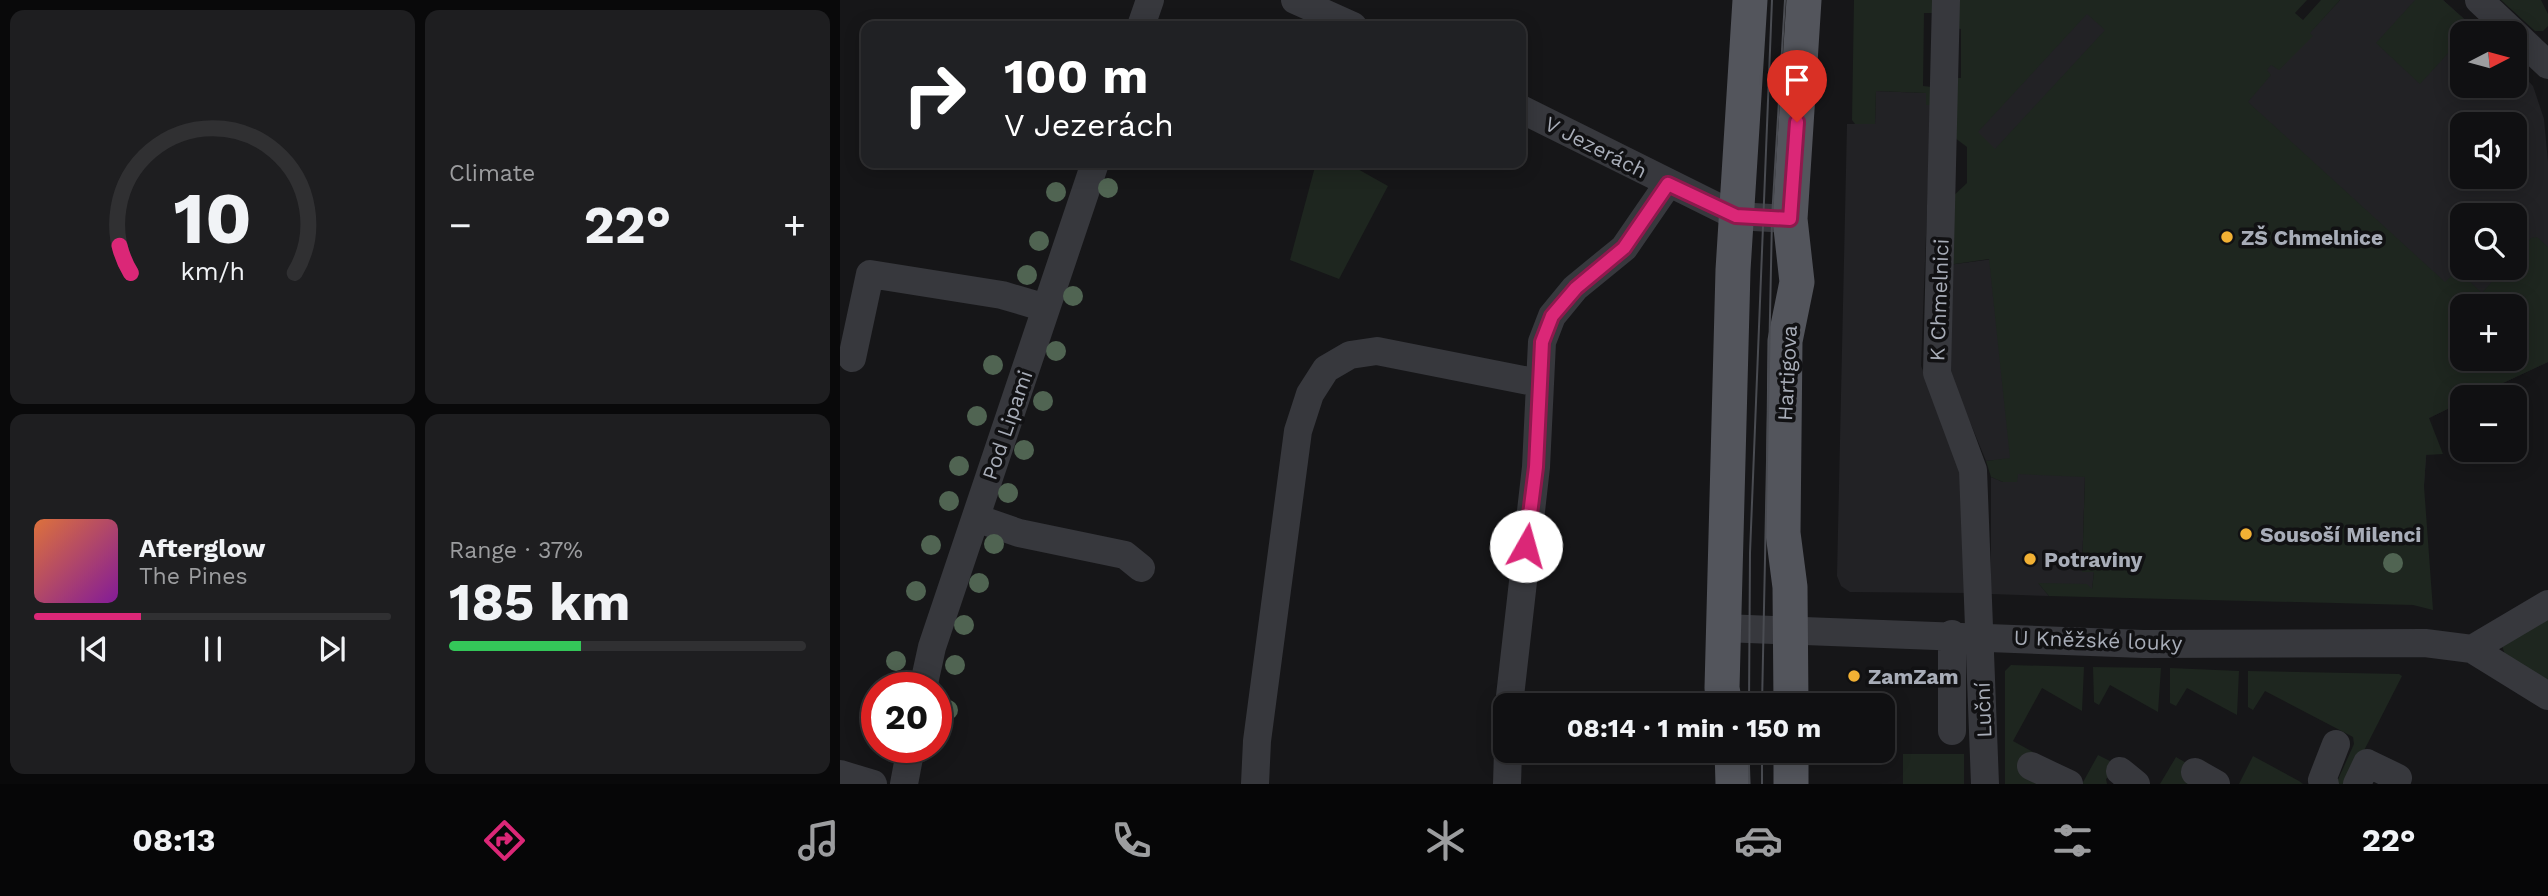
<!DOCTYPE html>
<meta charset="utf-8">
<style>
:root{--surface:#101012;--page:#1e1e20;--text:#f1f3f6;--muted:#9c9d9f;--line:#303032;--accent:#db2777}
body{margin:0;font-family:"Work Sans",sans-serif;background:var(--page);color:var(--text);height:100vh;display:flex;flex-direction:column;font-size:26px;white-space:nowrap}
*{box-sizing:border-box;margin:0}
p{font-size:23px;color:var(--muted)}
.icon{flex:none;width:38px;height:38px;fill:none;stroke:currentColor;stroke-width:2;stroke-linecap:round;stroke-linejoin:round}
.map{position:relative;flex:1;overflow:hidden}
.details{display:flex;flex-direction:column;gap:10px;padding:10px;background:#09090a;width:840px}
.details>*{flex:none}
.top-card{position:absolute;left:21px;top:21px;width:665px;height:147px;border-radius:14px;box-shadow:0 4px 18px #0003,0 0 0 2px var(--line);background:#202124;color:#fff;overflow:hidden}
.needle{width:46px;rotate:84deg}
.fabs{position:absolute;left:1610px;top:21px;display:grid;gap:14px}
.fabs a{display:grid;place-items:center;width:77px;height:77px;border-radius:14px;background:var(--surface);box-shadow:0 4px 18px #0003,0 0 0 2px var(--line);font-size:35px}
.speed{position:absolute;left:21px;top:672px;display:flex;gap:14px;font-size:35px;font-weight:700;text-align:center}
.speed>*{display:grid;place-content:center;width:91px;height:91px;border-radius:50%;background:var(--surface);box-shadow:0 4px 18px #0003,0 0 0 2px var(--line);line-height:1}
.speed .limit{border:10px solid #d22;background:#fff;color:#111}
.pin{position:absolute;display:grid;place-items:center;width:60px;height:60px;color:#fff;margin:-72px -30px;border-radius:50% 50% 50% 0;rotate:-45deg;box-shadow:0 0 7px #0007}
.pin .icon{rotate:45deg}
.me{position:absolute;width:77px;margin:-38px;rotate:7deg;stroke-linejoin:round;filter:drop-shadow(0 0 5px #0008)}
.turn{display:flex;align-items:center;gap:24px;height:147px;padding:0 28px;font-size:32px}
.turn .icon{width:91px;height:91px;stroke-width:2.5}
.turn b{display:block;font-size:49px;line-height:60px}
.big{font-size:52px;font-weight:700;line-height:1.1}
.details .widget{flex:1;display:flex;flex-direction:column;justify-content:center;gap:10px;min-width:0;padding:0 24px;border-radius:14px;background:var(--page)}
.details .dial{align-items:center;gap:0}
.dial svg{height:182px;overflow:visible;fill:none;stroke:var(--line);stroke-width:7;stroke-linecap:round;text-anchor:middle}
.dial text{fill:var(--text);stroke:none}
.song{display:flex;align-items:center;gap:21px}
.cover{width:84px;height:84px;border-radius:10px;background:linear-gradient(135deg,hsl(20 70% 55%),hsl(290 70% 35%))}
.played{height:7px;border-radius:4px;background:linear-gradient(90deg,var(--accent) 30%,var(--line) 30%)}
.keys{display:flex;justify-content:space-around;direction:ltr}
.heat{display:flex;justify-content:space-between;align-items:center;font-size:38px;direction:ltr}
.charge{height:10px;border-radius:5px;background:linear-gradient(90deg,#34c759 37%,var(--line) 0)}
.details .tiles{flex:1;display:grid;gap:10px;grid-template-columns:repeat(2,1fr)}
.trip{position:absolute;left:653px;top:693px;width:402px;height:70px;border-radius:14px;background:var(--surface);box-shadow:0 4px 18px #0003,0 0 0 2px var(--line);font-weight:700;line-height:70px;text-align:center}
.dock{display:flex;height:112px;justify-content:space-around;align-items:center;background:#060607;color:var(--muted)}
.dock .icon{width:49px;height:49px}
.dock .selected{color:var(--accent)}
.dock b{font-size:32px;color:var(--text)}
main{display:flex;flex:1;min-height:0}
.map>svg:first-child{display:block}
.built{fill:#222225;fill-rule:evenodd}
.green{fill:#1e261f;fill-rule:evenodd}
.lines{fill:none;stroke-linecap:round;stroke-linejoin:round}
.minor{stroke:#37383d;stroke-width:28}
.major{stroke:#53555c;stroke-width:35}
.tram{stroke:#4a4c52;stroke-width:2}
.tree{fill:#506452}
.route-casing{stroke:#8e194d;stroke-width:18}
.route{stroke:#db2777;stroke-width:12}
.poi-dot{fill:#f2b134;stroke:#111113;stroke-width:2.5}
.labels{text-anchor:middle;dominant-baseline:central;stroke-width:7;stroke-linejoin:round;paint-order:stroke}
.street-label{font-size:21px;fill:#a8adb8;stroke:#111113}
.poi-label{font-size:21px;font-weight:bold;fill:#a8adb8;stroke:#111113;text-anchor:start}
</style>
<main>
<section class="details">
<div class="tiles">
<div class="widget dial"><svg viewBox="0 0 100 80">
<path d="M14 69A42 42 0 1 1 86 69"/>
<path d="M14 69A42 42 0 0 1 9 57" stroke="#db2777"/>
<text x="50" y="56" font-size="32" font-weight="700">10</text>
<text x="50" y="72" font-size="11">km/h</text>
</svg></div>
<div class="widget"><p>Climate</p>
<div class="heat"><a>−</a><b class="big">22°</b><a>+</a></div>
</div>
<div class="widget">
<div class="song"><i class="cover"></i><div><b>Afterglow</b><p>The Pines</p></div></div>
<div class="played"></div>
<div class="keys"><svg class="icon" aria-label="previous" viewBox="0 0 24 24"><path d="M18 5L8 12l10 7zM5 5v14"/></svg><svg class="icon" aria-label="pause" viewBox="0 0 24 24"><path d="M8 5v14M16 5v14"/></svg><svg class="icon" aria-label="next" viewBox="0 0 24 24"><path d="M6 5l10 7-10 7zM19 5v14"/></svg></div>
</div>
<div class="widget"><p>Range · 37%</p><b class="big">185 km</b><div class="charge"></div></div>
</div>
</section>
<div class="map">
<svg width="1708" height="784" viewBox="0 0 1708 784">
<rect width="100%" height="100%" fill="#161618"/>
<path class="built" d="M1500,0H1603L1640,33H1622V86H1675V67L1693,86L1704,119L1708,162V362L1633,397H1622V402L1589,418L1584,486L1245,476L1242,571L1254,572L1252,590L1199,584L1209,596L1151,594V477L1163,482L1170,459L1146,461L1107,366L1108,265L1153,259L1128,137L1248,8L1459,17L1473,29ZM1622,124H1675V177H1622ZM1622,215H1675V268H1622ZM1622,306H1675V359H1622Z
M1036,91L1086,93L1091,105L1081,366L1124,462L1127,593L1010,592L1001,586L997,576L1007,124H1035Z"/>
<path class="green" d="M1014,0H1093V13H1084L1083,86L1092,87L1091,105H1086V93L1036,91L1035,124H1015L1012,120Z
M1114,0H1467L1455,13L1463,20L1481,0H1500L1470,33L1473,36L1439,70L1431,65L1427,70L1431,75L1408,102L1605,282L1617,270L1642,293L1664,268H1675V256L1691,238L1697,237L1708,247V362L1633,397H1622V402L1589,418L1603,454L1586,455L1584,486L1593,610L1573,605L1209,596L1198,583L1247,584L1252,589L1254,572H1242L1245,477L1178,474L1177,482H1163L1151,477L1146,461L1170,458L1149,259L1108,265L1110,199L1127,183V147L1111,135L1112,78H1121V29L1113,28ZM1247,14L1265,30L1155,149L1138,132ZM1622,306H1675V359H1622Z
M1575,0H1603L1633,27L1622,33V38L1580,84L1536,43Z
M1661,0H1701L1708,14V26L1703,31H1695Z
M476,163H507L548,186L499,279L450,260Z
M1708,618V680L1666,657L1662,646Z
M1171,665L1244,667L1242,711L1202,688L1173,741L1193,752L1184,771L1206,784H1165V671Z
M1253,667L1321,668L1318,712L1270,685L1259,705L1254,702Z
M1330,668L1399,671L1397,715L1347,688L1336,706L1330,703Z
M1408,671L1559,674L1562,676L1507,784H1496L1514,744L1513,737L1425,691L1413,710L1408,707Z
M1063,754H1124V784H1063Z
M1258,755L1280,766L1266,779L1267,784H1242Z
M1413,756L1459,781L1463,784H1399Z
M1336,757L1355,768L1350,784H1320Z"/>
<g class="lines">
<path class="minor" d="M455,0L513,26
M1106,0L1097,373L1133,470L1145,784
M1639,0L1708,65
M301,26L310,0
M681,109L896,216L950,219
M12,358L30,274L162,295L206,308
M136,518L179,533L285,555L301,568
M883,628L1303,644L1585,643L1632,649L1708,604
M1632,649L1708,696
M83,688L92,647L255,163
M669,705L696,467L702,342L712,316L735,288L784,248L828,184
M1112,731V634
M1191,766L1229,784
M1280,771L1296,784
M1355,772L1376,784
M0,774L33,784
M64,784L71,747
M415,784L417,741L458,431L470,394L486,369L510,355L537,351L699,383
M667,784L668,751
M1485,784L1482,780L1496,744
M1517,784L1527,763L1558,778"/>
<path class="major" d="M885,705L882,688L893,270L910,0
M951,705L950,587L943,533L945,341L957,282L950,219L964,0
M892,751L893,784
M951,751V784"/>
<path class="tram" d="M909,705L910,553L932,0
M922,705L932,218L945,0
M909,751V784
M922,751V784"/>
</g>
<g class="tree">
<circle cx="268" cy="188" r="10"/>
<circle cx="216" cy="192" r="10"/>
<circle cx="199" cy="241" r="10"/>
<circle cx="187" cy="275" r="10"/>
<circle cx="233" cy="296" r="10"/>
<circle cx="216" cy="351" r="10"/>
<circle cx="153" cy="365" r="10"/>
<circle cx="203" cy="401" r="10"/>
<circle cx="137" cy="416" r="10"/>
<circle cx="184" cy="450" r="10"/>
<circle cx="119" cy="466" r="10"/>
<circle cx="168" cy="493" r="10"/>
<circle cx="109" cy="501" r="10"/>
<circle cx="154" cy="544" r="10"/>
<circle cx="91" cy="545" r="10"/>
<circle cx="1553" cy="563" r="10"/>
<circle cx="139" cy="583" r="10"/>
<circle cx="76" cy="591" r="10"/>
<circle cx="124" cy="625" r="10"/>
<circle cx="56" cy="661" r="10"/>
<circle cx="115" cy="665" r="10"/>
<circle cx="108" cy="710" r="10"/>
</g>
<g class="lines">
<defs>
<path id="route" d="M686,546L696,467L702,342L712,316L736,288L784,248L828,184L896,216L950,219L957,122"/>
</defs>
<use href="#route" class="route-casing"/>
<use href="#route" class="route"/>
</g>
<g class="poi-dot">
<circle cx="1387" cy="237" r="7"/>
<circle cx="1406" cy="534" r="7"/>
<circle cx="1190" cy="559" r="7"/>
<circle cx="1014" cy="676" r="7"/>
</g>
<g class="labels">
<g class="street-label">
<text transform="translate(756 147) rotate(27)">V Jezerách</text>
<text transform="translate(1099 300) rotate(-88)">K Chmelnici</text>
<text transform="translate(947 373) rotate(-87)">Hartigova</text>
<text transform="translate(167 425) rotate(-71)">Pod Lipami</text>
<text transform="translate(1258 640) rotate(2)">U Kněžské louky</text>
<text transform="translate(1143 710) rotate(-92)">Luční</text>
</g>
<g class="poi-label">
<text x="1401" y="237">ZŠ Chmelnice</text>
<text x="1420" y="534">Sousoší Milenci</text>
<text x="1204" y="559">Potraviny</text>
<text x="1028" y="676">ZamZam</text>
</g>
</g>
</svg>
<div class="fabs">
<a><svg class="needle" viewBox="-14 -14 28 28"><path d="M0-13l5 13h-10z" fill="#e53935"/><path d="M0 13l5-13h-10z" fill="#9c9d9f"/></svg></a>
<a><svg class="icon" aria-label="sound" viewBox="0 0 24 24"><path d="M4 9h4l5-4v14l-5-4H4zM17 9q2 3 0 6"/></svg></a>
<a><svg class="icon" aria-label="search" viewBox="0 0 24 24"><circle cx="10" cy="10" r="6"/><path d="M15 15l6 6"/></svg></a>
<a>+</a>
<a>−</a>
</div>
<div class="speed"><div class="limit">20</div></div>
<div class="pin" style="left:957px;top:122px;background:#d93025"><svg class="icon" aria-label="arrive" viewBox="0 0 24 24"><path d="M6 21V4h12l-3 4 3 4H6"/></svg></div>
<svg class="me" style="left:686px;top:546px" viewBox="-20 -20 40 40"><circle r="19" fill="#fff"/><path d="M0-13L10 11 0 6-10 11z" fill="#db2777"/></svg>
<div class="trip">08:14 · 1 min · 150 m</div>
<div class="top-card">
<div class="turn"><svg class="icon" aria-label="right" viewBox="0 0 24 24"><path d="M7 20v-9h11M14 6l5 5-5 5"/></svg><div><b>100 m</b>V Jezerách</div></div>
</div>
</div>
</main>
<nav class="dock">
<b>08:13</b>
<svg class="icon selected" aria-label="directions" viewBox="0 0 24 24"><path d="M12 3l9 9-9 9-9-9zM9 14v-3h6M13 9l2 2-2 2"/></svg>
<svg class="icon" aria-label="music" viewBox="0 0 24 24"><path d="M9 18V5l10-2v13"/><circle cx="6" cy="18" r="3"/><circle cx="16" cy="16" r="3"/></svg>
<svg class="icon" aria-label="phone" viewBox="0 0 24 24"><path d="M5 4h4l2 5-3 2q2 4 5 5l2-3 5 2v4C11 20 4 13 5 4z"/></svg>
<svg class="icon" aria-label="climate" viewBox="0 0 24 24"><path d="M12 3v18M4 7l16 10M4 17L20 7"/></svg>
<svg class="icon" aria-label="car" viewBox="0 0 24 24"><path d="M5 17H2v-5l4-1 3-4h7l3 4 3 1v5h-3M9 17h6M6 11h13"/><circle cx="7" cy="17" r="2"/><circle cx="17" cy="17" r="2"/></svg>
<svg class="icon" aria-label="filters" viewBox="0 0 24 24"><path d="M4 7h16M4 17h16"/><circle cx="9" cy="7" r="2"/><circle cx="15" cy="17" r="2"/></svg>
<b>22°</b>
</nav>
